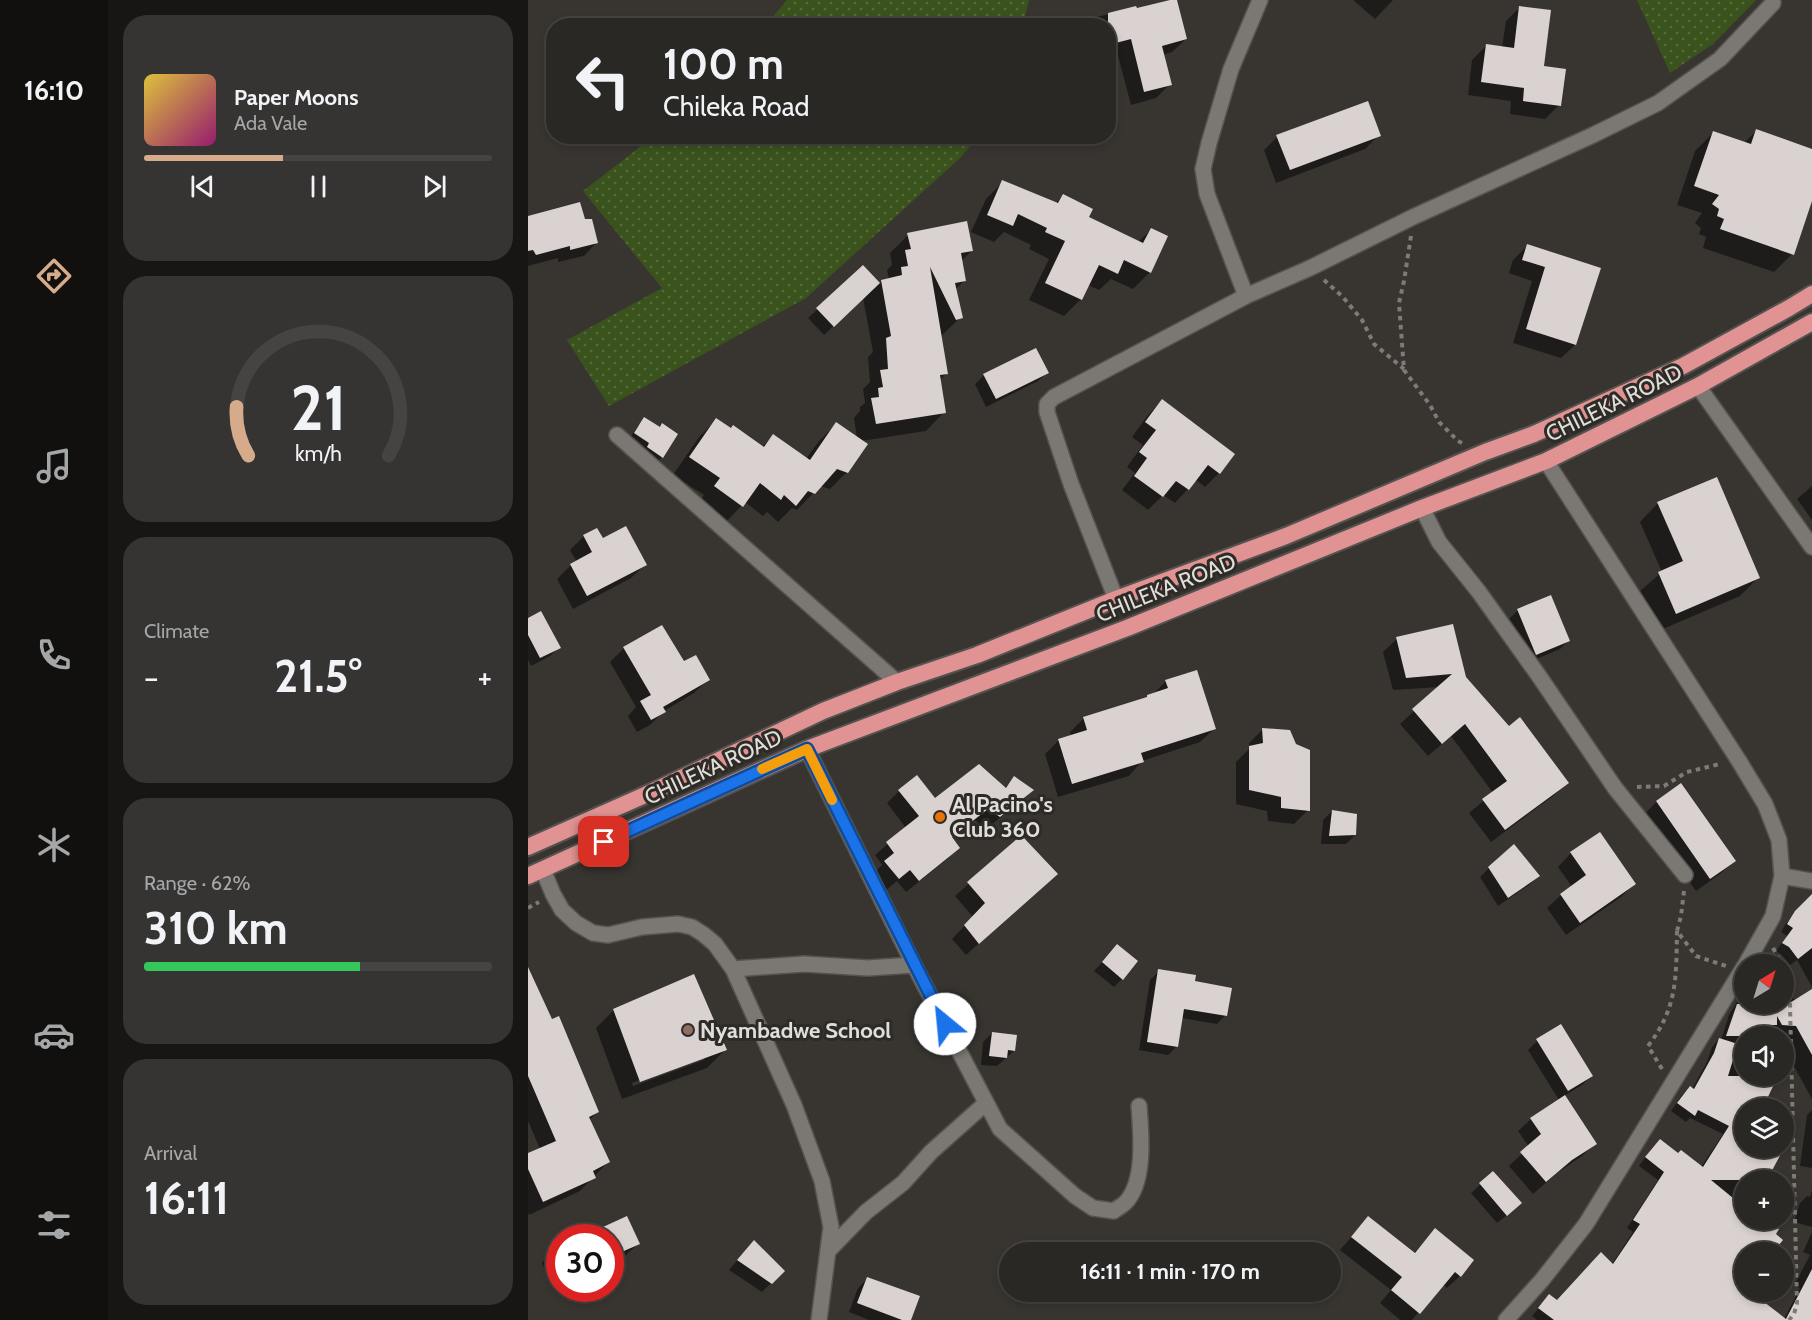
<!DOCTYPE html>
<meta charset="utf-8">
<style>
:root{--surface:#2a2825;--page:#363432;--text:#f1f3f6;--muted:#a5a6a7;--line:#464442;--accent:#d6ab8b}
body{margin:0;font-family:Cabin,sans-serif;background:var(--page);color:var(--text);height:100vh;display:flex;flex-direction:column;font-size:22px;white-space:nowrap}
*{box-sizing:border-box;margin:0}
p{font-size:20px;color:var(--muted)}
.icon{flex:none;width:33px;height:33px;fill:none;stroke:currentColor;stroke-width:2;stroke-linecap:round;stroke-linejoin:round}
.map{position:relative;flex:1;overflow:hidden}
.details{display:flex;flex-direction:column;gap:15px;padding:15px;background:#171614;width:420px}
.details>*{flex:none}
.guide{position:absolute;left:18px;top:18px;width:570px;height:126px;border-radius:24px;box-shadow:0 3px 9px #0003,0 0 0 2px var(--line);background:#2a2825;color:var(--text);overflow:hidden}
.needle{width:39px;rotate:38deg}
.fabs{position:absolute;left:1206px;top:954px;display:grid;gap:12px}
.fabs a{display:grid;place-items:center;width:60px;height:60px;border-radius:50%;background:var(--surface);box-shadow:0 3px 9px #0003,0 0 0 2px var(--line);font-size:30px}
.speed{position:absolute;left:18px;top:1224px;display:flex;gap:12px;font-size:30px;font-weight:700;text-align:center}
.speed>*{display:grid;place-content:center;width:78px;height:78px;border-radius:50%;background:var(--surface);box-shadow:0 3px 9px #0003,0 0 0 2px var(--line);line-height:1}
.speed .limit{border:9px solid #d22;background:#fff;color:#111}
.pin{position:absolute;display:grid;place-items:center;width:51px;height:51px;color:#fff;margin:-26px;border-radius:12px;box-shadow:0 3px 9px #0006}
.me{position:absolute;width:66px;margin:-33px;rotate:332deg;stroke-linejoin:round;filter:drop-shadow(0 0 4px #0008)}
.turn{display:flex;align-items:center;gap:21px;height:126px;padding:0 18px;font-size:27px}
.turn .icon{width:78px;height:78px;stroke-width:2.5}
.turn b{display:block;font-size:42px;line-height:51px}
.big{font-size:45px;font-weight:800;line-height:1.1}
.details .card{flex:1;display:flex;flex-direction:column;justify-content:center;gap:9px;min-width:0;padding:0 21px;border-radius:24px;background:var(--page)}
.details .dial{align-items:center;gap:0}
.dial svg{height:156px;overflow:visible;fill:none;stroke:var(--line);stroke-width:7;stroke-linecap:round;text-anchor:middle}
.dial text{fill:var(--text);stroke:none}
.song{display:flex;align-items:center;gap:18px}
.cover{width:72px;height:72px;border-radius:9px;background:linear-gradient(135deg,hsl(50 70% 55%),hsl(320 70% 35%))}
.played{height:6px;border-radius:3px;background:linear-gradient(90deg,var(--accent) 40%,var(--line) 40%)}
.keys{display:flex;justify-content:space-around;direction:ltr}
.heat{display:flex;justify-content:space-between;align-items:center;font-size:33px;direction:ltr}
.charge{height:9px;border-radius:4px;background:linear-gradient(90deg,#34c759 62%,var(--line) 0)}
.trip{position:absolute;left:471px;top:1242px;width:342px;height:60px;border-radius:30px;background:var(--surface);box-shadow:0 3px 9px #0003,0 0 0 2px var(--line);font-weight:800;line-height:60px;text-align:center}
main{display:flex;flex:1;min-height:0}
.tabs{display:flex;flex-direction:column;width:108px;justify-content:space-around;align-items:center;background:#11100f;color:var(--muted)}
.tabs .icon{width:42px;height:42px}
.tabs .active{color:var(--accent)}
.tabs b{font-size:27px;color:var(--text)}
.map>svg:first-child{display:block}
.grass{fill:url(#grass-dots)}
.shadow{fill:#0007;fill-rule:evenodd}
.building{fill:#d9d2d1}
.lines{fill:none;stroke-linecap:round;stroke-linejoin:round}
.minor-casing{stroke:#55534f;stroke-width:18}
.trunk-casing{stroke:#55534f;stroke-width:20}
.path{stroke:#7d7a77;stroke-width:4;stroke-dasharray:4.5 4.5;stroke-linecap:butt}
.minor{stroke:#7b7873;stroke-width:15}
.trunk{stroke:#e09392;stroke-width:16}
.route-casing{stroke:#114b97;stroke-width:15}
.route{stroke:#1a73e8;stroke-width:10}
.slow{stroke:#f59e0b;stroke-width:10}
.food-dot{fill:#e8710a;stroke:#2e2b27;stroke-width:2}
.education-dot{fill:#8d6e63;stroke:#2e2b27;stroke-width:2}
.labels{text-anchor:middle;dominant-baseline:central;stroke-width:6;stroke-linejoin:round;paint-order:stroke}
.street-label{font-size:22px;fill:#dfdedb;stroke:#2e2b27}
.poi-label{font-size:22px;font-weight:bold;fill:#dfdedb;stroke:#2e2b27;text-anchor:start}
</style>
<main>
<nav class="tabs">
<b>16:10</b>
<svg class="icon active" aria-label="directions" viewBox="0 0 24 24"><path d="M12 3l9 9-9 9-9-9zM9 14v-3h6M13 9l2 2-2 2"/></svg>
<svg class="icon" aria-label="music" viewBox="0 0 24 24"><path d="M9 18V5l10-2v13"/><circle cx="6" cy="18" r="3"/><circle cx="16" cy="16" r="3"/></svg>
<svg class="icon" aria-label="phone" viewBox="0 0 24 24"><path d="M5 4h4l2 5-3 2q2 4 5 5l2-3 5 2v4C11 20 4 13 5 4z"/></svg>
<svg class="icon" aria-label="climate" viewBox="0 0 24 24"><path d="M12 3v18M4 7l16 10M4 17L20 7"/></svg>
<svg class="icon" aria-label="car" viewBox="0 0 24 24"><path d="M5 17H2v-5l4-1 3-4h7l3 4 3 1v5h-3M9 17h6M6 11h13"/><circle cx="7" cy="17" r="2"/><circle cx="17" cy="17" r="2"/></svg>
<svg class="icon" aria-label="filters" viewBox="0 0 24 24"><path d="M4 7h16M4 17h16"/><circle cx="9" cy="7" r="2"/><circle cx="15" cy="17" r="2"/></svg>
</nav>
<section class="details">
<div class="card">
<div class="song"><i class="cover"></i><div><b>Paper Moons</b><p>Ada Vale</p></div></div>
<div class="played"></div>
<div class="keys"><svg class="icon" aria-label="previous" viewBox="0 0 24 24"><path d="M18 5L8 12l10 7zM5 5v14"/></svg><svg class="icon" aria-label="pause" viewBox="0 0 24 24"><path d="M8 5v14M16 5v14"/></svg><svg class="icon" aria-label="next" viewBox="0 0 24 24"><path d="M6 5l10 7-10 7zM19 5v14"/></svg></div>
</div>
<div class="card dial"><svg viewBox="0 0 100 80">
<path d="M14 69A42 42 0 1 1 86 69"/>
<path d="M14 69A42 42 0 0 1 8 44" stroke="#d6ab8b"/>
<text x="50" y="56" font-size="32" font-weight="700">21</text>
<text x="50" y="72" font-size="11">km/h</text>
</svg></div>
<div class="card"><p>Climate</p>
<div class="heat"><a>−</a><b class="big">21.5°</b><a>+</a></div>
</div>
<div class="card"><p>Range · 62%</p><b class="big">310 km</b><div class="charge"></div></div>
<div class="card"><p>Arrival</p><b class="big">16:11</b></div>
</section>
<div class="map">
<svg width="1284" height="1320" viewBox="0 0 1284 1320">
<defs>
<pattern id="grass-dots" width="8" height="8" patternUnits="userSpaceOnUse" patternTransform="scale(1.5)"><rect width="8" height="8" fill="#3a531c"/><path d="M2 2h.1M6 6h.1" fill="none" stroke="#566b3c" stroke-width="1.8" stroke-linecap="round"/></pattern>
</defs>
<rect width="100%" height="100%" fill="#383531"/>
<path class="grass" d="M259,0H501L495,25H238Z
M1109,0H1228L1185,44L1142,73Z
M131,136H450V137L432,158L278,298L81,406L39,340L134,288L55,191L112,147Z"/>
<path class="shadow" d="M825,0H865L847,19Z
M992,7L1014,67L1031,105L1017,119L982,114L983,101L940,95L944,60L958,46L974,48L978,21Z
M607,8L658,39L644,52L635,55L642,84L628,98L603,105L589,52L580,54V26H557L564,18Z
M1228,131L1284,150V196L1264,254L1246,272L1175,248L1178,237L1171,234L1173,228L1167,223L1174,213L1149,205L1167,151L1185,133L1216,143Z
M851,135L837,149L748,183L736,150L749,137Z
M475,182L527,204L535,196L559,218L610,242L623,230L622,272L605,289L583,279L571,290L560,285L553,299L536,316L501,300L521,259L501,249L503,245L476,232L466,242L443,232L458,199Z
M0,217L56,220L68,243L56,256L30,262V258L0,266Z
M380,235L444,251L433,261L437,280L427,290L433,317L413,336L419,373L411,381L416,412L398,431L333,441L319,472L302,489L292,486L269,510L264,508L250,522L239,512L235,516L217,502L197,523L170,504L176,495L145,475L171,437L188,420L234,447L246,435L278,459L291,441L308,424L329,438L326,418L332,411V407L337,403L335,389L342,382L340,357L345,352L335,298L296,335L280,318L335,267L351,284L354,281L361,279L359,270L364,265L362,253Z
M999,246L1071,269L1047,345L1033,358L985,343L1004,281L981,273L985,260Z
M519,373L510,381L458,407L447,384L456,375Z
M634,401L691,473L677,487L668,480L647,503L635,495L620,510L594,490L607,473L599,467L615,445L604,437L620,415Z
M117,419L134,457L126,465L99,442L109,427Z
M1284,486V520L1269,499Z
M1130,503L1231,577L1212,596L1130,631L1112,591L1134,572L1112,522Z
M56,536L74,540L117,565L103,578L45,609L29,579L43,565L49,562L42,550Z
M990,610L1041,640L1032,649L999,663L981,619Z
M0,619L31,647L22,656L3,666L0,660Z
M134,627L155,663L180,680L166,693L136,711L122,725L109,732L100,716L108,707L82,662L96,648Z
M869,639L937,678L981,728L1039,783L1025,796L963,842L941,813L965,793L923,736L900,756L872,724L912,687L865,690L855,652Z
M638,681L686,729L672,742L614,761L601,776L530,797L517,754L531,740L543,736L542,732L556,718L616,699L625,694Z
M735,729L780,810L766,824L740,821L739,811L708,804V762L722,748L721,743Z
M486,778L504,791L492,802L458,829L447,820L423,839L430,848L418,860L378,892L369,881L358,890L345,874L354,865L347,855L378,828L359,803L371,791L407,800L476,789Z
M1153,785L1206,861L1192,874L1168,891L1115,816L1128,802Z
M804,811L827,835L818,844H793L795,820Z
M493,837L528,874L438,955L424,939L445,917L427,896Z
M1043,853L1106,884L1093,897L1038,935L1019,908L1033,895L1044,887L1030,867Z
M961,868L1010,876L1001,885L970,906L952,877Z
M1284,896V987L1269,960L1262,965L1253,954L1248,951L1259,936L1253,932L1258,923Z
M581,955L594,979L586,987L566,971Z
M631,971L666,982L698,1015L689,1024L653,1018L649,1046L640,1055L611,1050L622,980Z
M0,983L70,1112L61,1120L80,1162L52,1191L1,1215L0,1212V1155L12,1149L0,1121Z
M1216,991V1004H1256V992L1284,1012V1099L1256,1048V1036H1249L1248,1035V1036H1216V1076H1249V1082L1242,1089L1232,1108H1216V1148H1255L1238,1180H1216V1220H1256V1195L1267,1204L1246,1234L1252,1240L1243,1252H1216V1292H1229L1225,1296L1256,1319L1272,1288L1266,1286L1282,1255L1275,1252L1284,1232V1320H1009L1004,1316L1021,1296L1029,1302L1084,1264L1105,1232L1099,1228L1130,1180L1111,1166L1124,1148L1132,1141L1150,1155L1173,1167L1195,1134L1162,1118L1158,1122L1143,1111L1154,1095L1162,1088L1164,1089L1179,1062L1184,1047L1191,1039L1193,1040L1201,1015Z
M86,1010L197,1050L179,1068L94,1099L68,1028ZM176,1057V1060L105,1086L104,1083Z
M1032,1026L1063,1076L1054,1085L1036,1096L1067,1143L1054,1156L1029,1173L1005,1194L981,1166L1001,1147L990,1131L1003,1119L1031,1100L1000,1050L1009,1041Z
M464,1033L486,1051L469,1066L453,1065L455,1042Z
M1284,1110V1168L1272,1166L1279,1115Z
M1256,1122L1265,1127L1256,1146Z
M965,1173L983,1212L969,1223L943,1193Z
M1284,1190V1227L1266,1222L1272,1203L1279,1196L1282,1197Z
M98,1218L110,1244L96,1257L82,1264V1238Z
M840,1218L885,1254L907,1230L932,1276L919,1288L914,1284L884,1320H872L852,1303L863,1290L812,1250Z
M32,1248V1287L26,1289L14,1263L27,1250Z
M217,1251L255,1271L234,1292L201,1270Z
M339,1279L381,1320H341L321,1312L330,1288Z"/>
<path class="building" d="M642,0H649L659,39L634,46L644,85L616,92L603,39L580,45V13L608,6L609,8Z
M991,6L1023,10L1016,66L1038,69L1033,106L995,101L996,88L953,82L958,44L986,48Z
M840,101L853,136L762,170L748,135Z
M1228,129L1284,149V201L1266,255L1192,229L1196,219L1189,216L1191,209L1184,204L1191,195L1166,186L1185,131L1223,144Z
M474,180L530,203L535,194L565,209L561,217L615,243L623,228L640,236L623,273L596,260L590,274L571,265L554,300L517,283L537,241L517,232L519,228L490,214L485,226L459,215Z
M52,202L57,219H64L70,243L42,250V246L8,255L5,250L0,251V216Z
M439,221L445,251L433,253L438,281L427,283L435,318L428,320L402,267L420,374L412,375L418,413L348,424L343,398L351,397L350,388L355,387L352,370L360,369L358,338L363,336L353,280L374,275L373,267L380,266L377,250L383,249L379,233Z
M999,244L1073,268L1048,345L998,329L1017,267L994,260Z
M335,265L352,283L306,327L288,308Z
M508,348L521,373L468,399L455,374Z
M634,399L707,454L692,474L680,465L661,490L648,481L635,497L606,476L619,458L611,452L628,430L617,422Z
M116,417L132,427L134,423L150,434L135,458L119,447L121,443L106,433Z
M188,418L203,428L205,425L236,447L245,434L282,460L308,422L340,444L320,473L309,469L287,494L280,491L268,506L256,495L253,500L232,483L215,507L186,486L192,478L161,457Z
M1189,477L1232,578L1148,614L1130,572L1155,561L1129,502Z
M98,526L119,565L59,596L42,564L64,552L55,535L69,528L75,538Z
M1023,595L1042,641L1008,655L989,609Z
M13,611L33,648L12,658L0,635V618Z
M925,624L938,677L981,726L992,717L1041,783L977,830L954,799L979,781L937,724L914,744L884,709L924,674L878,678L868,637Z
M134,625L156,661L168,655L182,680L135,707L138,712L123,720L112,701L123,695L95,647Z
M669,670L688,729L613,753L616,762L544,784L530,739L559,730L555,717L619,697V695L640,688L637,680Z
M734,728L762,730L768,744L782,750V811L753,808V797L721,790V746L735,743Z
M451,764L478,788L486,776L506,790L472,817L460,809L424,837L432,848L391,881L382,870L371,879L356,861L366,853L358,842L391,816L370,790L389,775L407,798Z
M1153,783L1208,861L1182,879L1128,801Z
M804,810L829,814L828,835L801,836Z
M1072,832L1108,884L1052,923L1032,894L1058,875L1042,852Z
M490,838H496L530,874L451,944L436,925L457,903L439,882Z
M986,844L1012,876L980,898L960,867Z
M1284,894V948L1270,959L1261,947L1254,943L1265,928L1259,924L1267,911Z
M589,944L610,961L595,980L574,962Z
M0,967L24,1019L31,1016L71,1112L61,1117L82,1162L65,1171L68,1178L15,1202L0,1169V1153L28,1141L0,1076Z
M630,969L668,975L667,981L704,988L699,1016L656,1009L650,1047L619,1042Z
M166,974L199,1050L112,1082L85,1009Z
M1284,989V1055L1268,1026L1254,1025L1249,1016V1025H1243V1036H1198L1209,1004H1260Z
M1033,1024L1065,1076L1040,1091L1008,1039Z
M464,1032L489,1035L487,1051L480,1050L479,1058L461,1056Z
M1191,1038L1210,1044L1200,1076H1250L1237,1103L1227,1108H1216V1148H1256L1239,1180H1183L1216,1207V1220H1238L1251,1229L1248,1234L1255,1240L1245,1252H1216V1292H1223L1258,1319L1284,1269V1320H1026L1010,1308L1021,1294L1029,1300L1073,1252L1085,1264L1112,1224L1105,1220L1136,1172L1117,1157L1132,1139L1150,1153L1153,1150L1175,1167L1201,1126L1170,1110L1167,1116L1149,1103L1162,1086L1166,1089L1186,1053Z
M1037,1095L1069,1144L1044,1160L1018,1182L992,1152L1013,1134L1002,1118Z
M965,1171L994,1203L979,1216L951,1183Z
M99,1216L112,1244L82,1257V1238H51Z
M840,1216L887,1253L907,1228L946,1260L933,1277L927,1272L892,1314L863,1290L874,1277L823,1237Z
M226,1240L257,1271L244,1284L209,1260Z
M339,1277L392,1296L383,1320H374L329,1303Z"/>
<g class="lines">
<defs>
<path id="minor" d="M718,296L679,194L675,169L681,143L703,69L732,0
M1170,386L1284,547
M89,435L369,682
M1018,461L1211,761L1237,804L1251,840L1254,876L1245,916L1218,964
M894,508L911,542L951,592L1011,676L1087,788L1157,875
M588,599L543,484L519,412V404L526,397L718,296L782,268L885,217L1065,135L1130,103L1192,59L1245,3
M279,749L386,965L472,1129L547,1196L565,1208L586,1211C589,1208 594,1206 597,1203C618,1182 613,1133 611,1106
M15,870L25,894L34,910L48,923L65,933L80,935L114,927L150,924L164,927L175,934L187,944L205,969L266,1105L294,1181L303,1227L291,1320
M1254,876L1284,881
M205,969L276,964L340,968L386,965
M300,1251L338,1212L375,1183L403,1152L458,1103
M978,1320L1014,1280L1058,1224L1216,967"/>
<path id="trunk" d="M0,847L117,795L295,711L369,682L449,655L588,599L758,536L957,452L1006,434L1155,366L1261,308L1284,294
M0,876L279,749L599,628L894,508L1018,461L1170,386L1284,322"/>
</defs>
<use href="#minor" class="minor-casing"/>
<use href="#trunk" class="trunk-casing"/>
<path class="path" d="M883,236L876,281L871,303L876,370L902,405L911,422L930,441L934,443
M796,280L814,296L834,320L846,344L876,369
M1109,787L1136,786L1159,772L1192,764
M1156,891L1153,916L1149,931L1168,956L1198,966
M0,908L11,902
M1245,948L1254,964
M1256,968L1260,977L1262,1004L1269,1303L1266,1314L1261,1320
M1134,1069L1120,1046C1150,1007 1148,977 1149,931"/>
<use href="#minor" class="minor"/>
<use href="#trunk" class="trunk"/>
</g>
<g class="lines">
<defs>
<path id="route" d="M76,842L279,749L417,1024"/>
</defs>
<use href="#route" class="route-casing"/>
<use href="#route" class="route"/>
<path class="slow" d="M234,769L279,749L304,800"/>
</g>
<circle class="food-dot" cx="412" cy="817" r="6"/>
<circle class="education-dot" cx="160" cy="1030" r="6"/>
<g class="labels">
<g class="street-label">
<text transform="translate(1086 403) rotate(-26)">CHILEKA ROAD</text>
<text transform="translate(638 588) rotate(-22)">CHILEKA ROAD</text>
<text transform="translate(185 767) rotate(-25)">CHILEKA ROAD</text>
</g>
<g class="poi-label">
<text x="424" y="804">Al Pacino's<tspan x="424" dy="25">Club 360</tspan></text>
<text x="172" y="1030">Nyambadwe School</text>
</g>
</g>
</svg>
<div class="fabs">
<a><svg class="needle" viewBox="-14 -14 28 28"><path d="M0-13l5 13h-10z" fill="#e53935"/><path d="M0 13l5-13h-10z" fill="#a5a6a7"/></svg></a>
<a><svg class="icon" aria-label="sound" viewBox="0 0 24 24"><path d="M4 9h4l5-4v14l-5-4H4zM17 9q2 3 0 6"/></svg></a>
<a><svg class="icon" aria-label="layers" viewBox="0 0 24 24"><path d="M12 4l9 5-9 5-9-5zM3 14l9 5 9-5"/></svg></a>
<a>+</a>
<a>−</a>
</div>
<div class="speed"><div class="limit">30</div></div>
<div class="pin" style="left:76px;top:842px;background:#d93025"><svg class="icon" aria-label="arrive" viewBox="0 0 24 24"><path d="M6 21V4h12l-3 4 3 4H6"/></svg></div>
<svg class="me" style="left:417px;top:1024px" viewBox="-20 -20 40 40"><circle r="19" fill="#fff"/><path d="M0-13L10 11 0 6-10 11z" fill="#1a73e8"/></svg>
<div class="trip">16:11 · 1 min · 170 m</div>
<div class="guide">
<div class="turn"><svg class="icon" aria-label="left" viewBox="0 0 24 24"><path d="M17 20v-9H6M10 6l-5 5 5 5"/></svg><div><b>100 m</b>Chileka Road</div></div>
</div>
</div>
</main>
